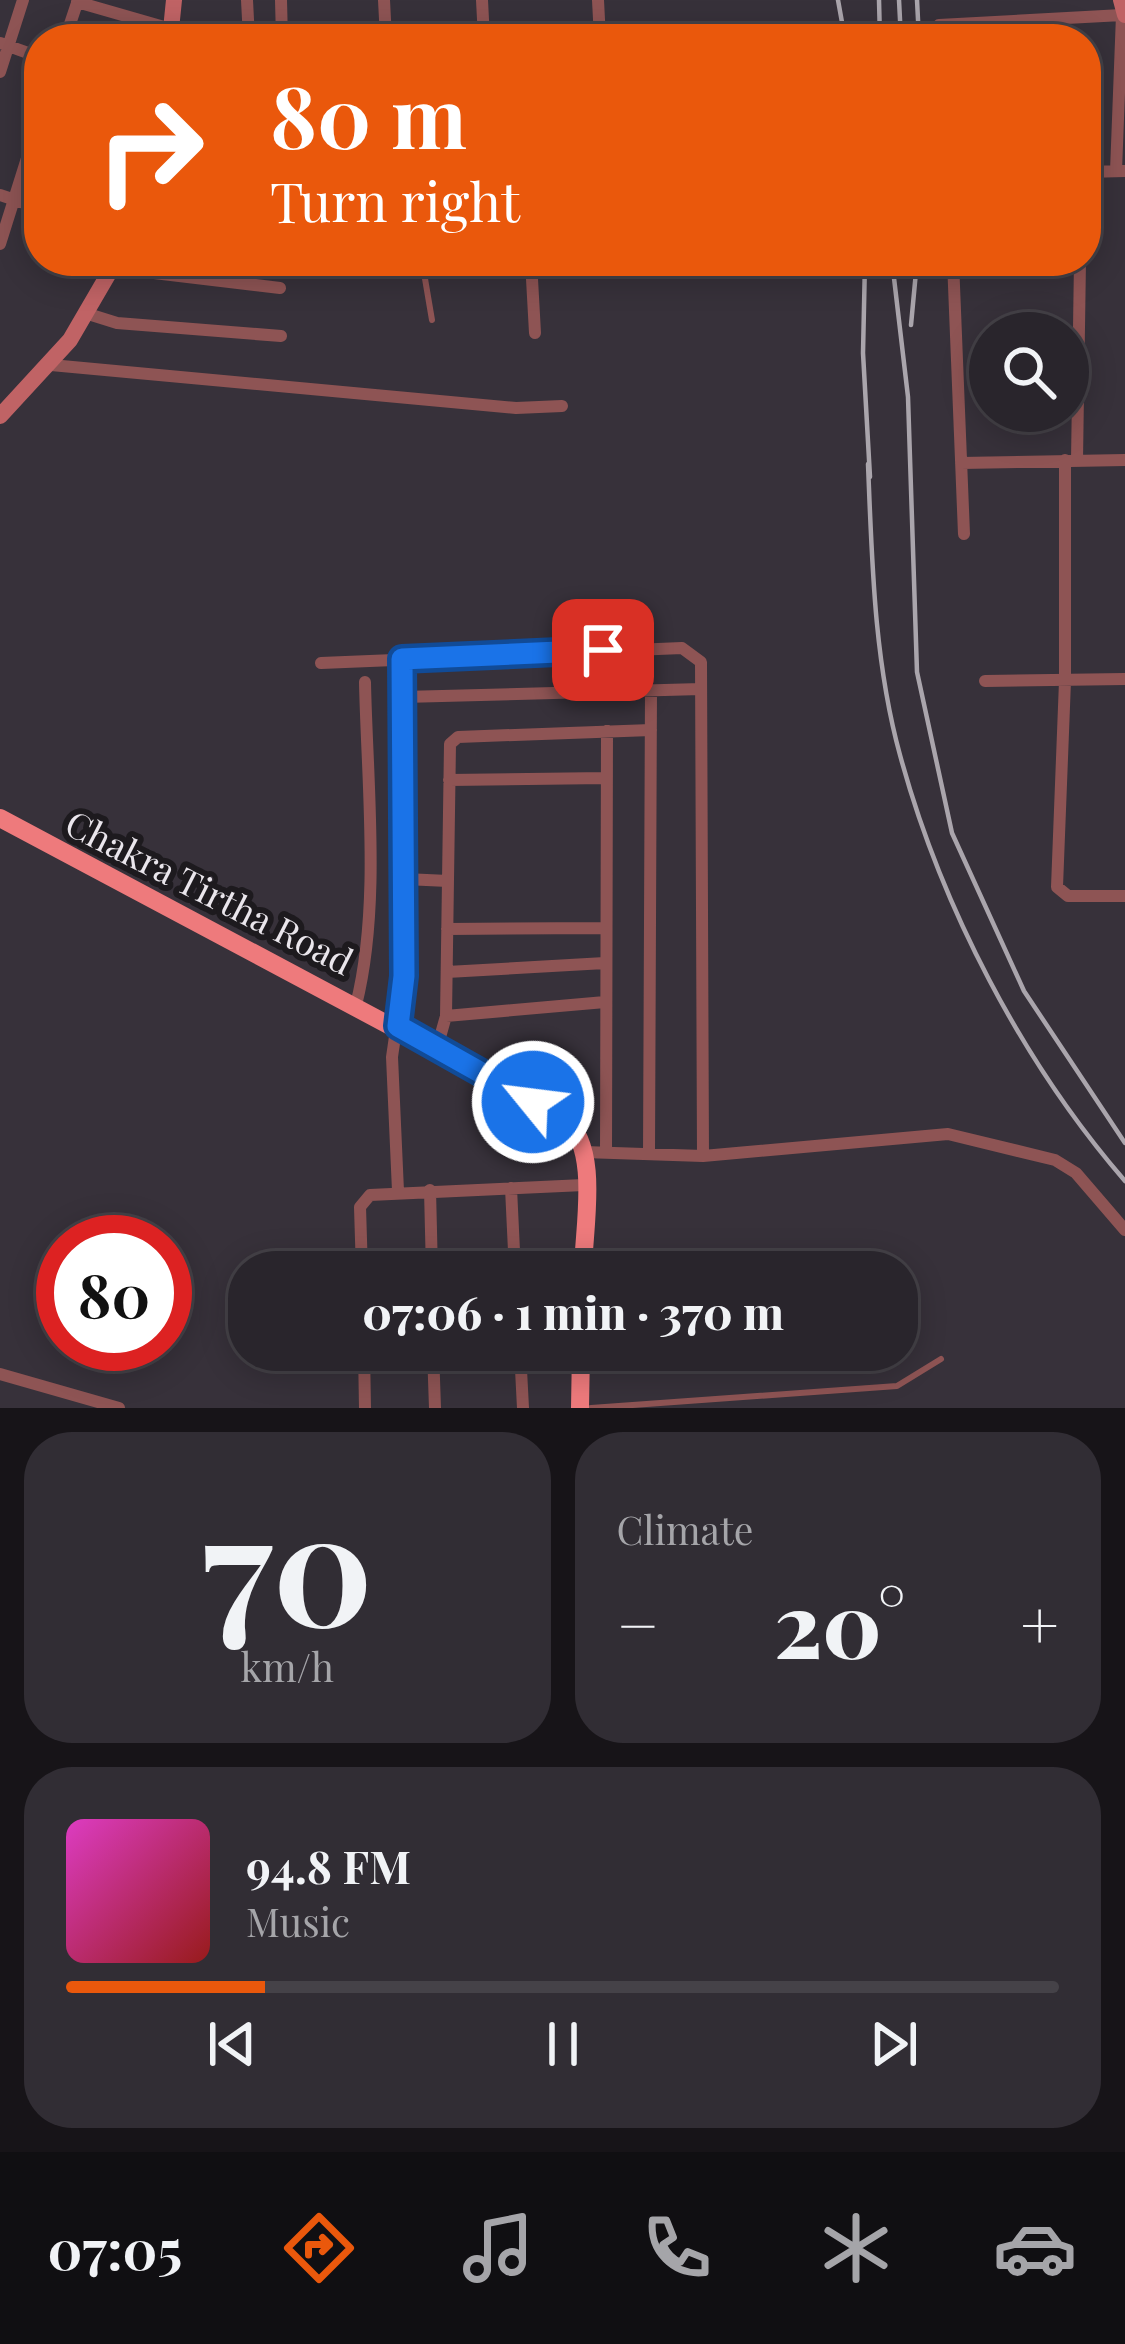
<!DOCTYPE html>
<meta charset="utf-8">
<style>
:root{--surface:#29252c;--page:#312d34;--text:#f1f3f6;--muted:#a5a5a9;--line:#454248;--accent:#ea580c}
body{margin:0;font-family:"Playfair Display",serif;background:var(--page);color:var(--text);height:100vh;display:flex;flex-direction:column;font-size:45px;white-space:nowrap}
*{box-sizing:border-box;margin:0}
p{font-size:39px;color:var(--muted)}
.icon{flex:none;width:66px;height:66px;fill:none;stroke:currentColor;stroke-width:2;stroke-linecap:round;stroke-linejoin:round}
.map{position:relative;height:1408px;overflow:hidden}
.drawer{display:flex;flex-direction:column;gap:24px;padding:24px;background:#171418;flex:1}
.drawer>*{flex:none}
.hud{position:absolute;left:24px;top:24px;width:1077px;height:252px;border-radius:48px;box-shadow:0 6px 30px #0003,0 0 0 3px var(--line);background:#ea580c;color:#fff;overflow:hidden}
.tools{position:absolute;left:969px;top:312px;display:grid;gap:24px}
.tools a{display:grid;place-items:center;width:120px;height:120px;border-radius:50%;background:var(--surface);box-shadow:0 6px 30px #0003,0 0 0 3px var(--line);font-size:60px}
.speed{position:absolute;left:36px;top:1215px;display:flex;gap:24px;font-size:60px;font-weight:700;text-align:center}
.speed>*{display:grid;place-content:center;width:156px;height:156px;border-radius:50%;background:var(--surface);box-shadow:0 6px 30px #0003,0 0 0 3px var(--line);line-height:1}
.speed .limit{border:18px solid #d22;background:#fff;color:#111}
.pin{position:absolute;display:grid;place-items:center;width:102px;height:102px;color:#fff;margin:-51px;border-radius:24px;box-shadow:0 6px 18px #0006}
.me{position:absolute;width:132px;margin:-66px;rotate:299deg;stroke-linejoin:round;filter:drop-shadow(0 0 9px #0008)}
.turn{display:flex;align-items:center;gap:42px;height:252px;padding:0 48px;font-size:54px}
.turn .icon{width:156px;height:156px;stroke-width:2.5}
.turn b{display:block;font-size:84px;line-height:102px}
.big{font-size:90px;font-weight:800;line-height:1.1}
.drawer .tile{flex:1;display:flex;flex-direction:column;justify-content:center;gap:18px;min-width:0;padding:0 42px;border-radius:48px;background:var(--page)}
.drawer .dial{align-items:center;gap:0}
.dial b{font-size:156px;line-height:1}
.song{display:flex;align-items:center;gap:36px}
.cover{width:144px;height:144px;border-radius:18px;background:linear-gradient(135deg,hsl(310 70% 55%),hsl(0 70% 35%))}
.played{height:12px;border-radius:6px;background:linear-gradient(90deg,var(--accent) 20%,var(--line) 20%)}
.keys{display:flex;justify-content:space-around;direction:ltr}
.heat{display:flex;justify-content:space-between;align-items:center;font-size:66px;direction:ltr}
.drawer .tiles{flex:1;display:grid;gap:24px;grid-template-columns:1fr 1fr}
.tile:last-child{grid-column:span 2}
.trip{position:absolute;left:228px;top:1251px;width:690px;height:120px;border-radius:48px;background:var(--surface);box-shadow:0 6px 30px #0003,0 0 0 3px var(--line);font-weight:800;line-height:120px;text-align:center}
.tabs{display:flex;height:192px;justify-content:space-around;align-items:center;background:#100f12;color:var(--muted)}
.tabs .icon{width:84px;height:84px}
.tabs .current{color:var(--accent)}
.tabs b{font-size:54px;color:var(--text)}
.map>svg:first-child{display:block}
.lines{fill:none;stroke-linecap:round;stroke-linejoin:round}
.service{stroke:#8e5454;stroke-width:6}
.minor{stroke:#8e5454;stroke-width:12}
.secondary{stroke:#c06365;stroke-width:16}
.trunk{stroke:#ee7a7c;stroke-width:18}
.rail{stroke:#aaa5ac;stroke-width:4.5}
.route-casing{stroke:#114b97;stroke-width:30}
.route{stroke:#1a73e8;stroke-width:21}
.labels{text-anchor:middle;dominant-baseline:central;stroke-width:12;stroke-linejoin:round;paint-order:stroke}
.street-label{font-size:36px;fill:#eae6ec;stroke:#1d1a1e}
</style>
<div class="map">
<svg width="1125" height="1408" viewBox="0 0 1125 1408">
<rect width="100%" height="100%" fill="#37313a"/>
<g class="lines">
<path class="service" d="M422,261L432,320
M591,1408L897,1386L941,1359"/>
<path class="minor" d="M247,0L249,39
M281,0L282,39
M384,0L386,39
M482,0L484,39
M598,0L600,39
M77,2L171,29
M65,39L78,0
M940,39L939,25L1122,15L1116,171
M0,43L39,57
M0,72L23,0
M1086,172L1125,171
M0,195L39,208
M0,244L39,120
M531,261L535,333
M953,261L964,534
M112,268L280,288
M85,313L117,323L281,336
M51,365L516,408L562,406
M1065,460V681L1057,887L1068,896H1125
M1077,460L1080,261
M961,463L1125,460
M321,663L682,648L701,662L703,1156
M985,681L1125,679
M403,697L701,689
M449,780L606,778
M405,879L448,881
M447,929L605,928
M447,972L605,963
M356,1005C381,906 367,783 365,682
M446,1016L605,1002
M437,1048L446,1016L450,744L458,737L651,730
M584,1152L703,1156L948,1134L1055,1160L1076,1173L1125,1230
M606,1153L607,731
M649,1154L651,690
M511,1188L515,1272
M430,1190L432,1272
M398,1191L392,1057L404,975L402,659
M362,1272L360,1207L370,1195L584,1185
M364,1350L365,1408
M433,1350L435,1408
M520,1350L523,1408
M0,1374L119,1408"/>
<path class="secondary" d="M1121,0L1125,15
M170,39L174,0
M0,416L70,340L116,261"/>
<path class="trunk" d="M0,818L565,1119C601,1150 583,1229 583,1272
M580,1408L581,1350"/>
<path class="rail" d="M838,0L845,39
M879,0L880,39
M899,0L901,39
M917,0L919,39
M865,261L863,353L870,477
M892,261L908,397L917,672L952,833L1024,991L1125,1143
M911,325L917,261
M868,464C872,561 874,661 900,755C941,906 1022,1062 1125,1181"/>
</g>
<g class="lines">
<defs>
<path id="route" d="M533,1102L398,1026L404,976L402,659L603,650"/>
</defs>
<use href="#route" class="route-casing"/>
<use href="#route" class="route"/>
</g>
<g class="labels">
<g class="street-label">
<text transform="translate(210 891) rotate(27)">Chakra Tirtha Road</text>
</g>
</g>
</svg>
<div class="tools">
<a><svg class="icon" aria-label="search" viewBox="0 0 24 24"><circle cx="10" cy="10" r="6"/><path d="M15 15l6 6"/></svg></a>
</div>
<div class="speed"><div class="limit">80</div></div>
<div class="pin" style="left:603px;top:650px;background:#d93025"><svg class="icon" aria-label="arrive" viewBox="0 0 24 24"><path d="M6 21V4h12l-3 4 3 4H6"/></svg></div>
<svg class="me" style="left:533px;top:1102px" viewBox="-20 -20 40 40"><circle r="17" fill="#1a73e8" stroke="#fff" stroke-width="3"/><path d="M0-11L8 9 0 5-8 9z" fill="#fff"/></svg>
<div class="trip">07:06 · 1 min · 370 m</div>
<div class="hud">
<div class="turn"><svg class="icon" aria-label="right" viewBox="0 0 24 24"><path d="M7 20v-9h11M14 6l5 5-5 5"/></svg><div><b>80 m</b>Turn right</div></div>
</div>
</div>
<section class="drawer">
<div class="tiles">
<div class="tile dial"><b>70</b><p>km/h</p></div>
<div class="tile"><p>Climate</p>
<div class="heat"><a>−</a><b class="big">20°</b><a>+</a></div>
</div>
<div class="tile">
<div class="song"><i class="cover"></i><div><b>94.8 FM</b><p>Music</p></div></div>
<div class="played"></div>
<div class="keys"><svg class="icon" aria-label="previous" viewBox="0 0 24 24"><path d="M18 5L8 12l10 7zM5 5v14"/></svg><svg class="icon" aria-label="pause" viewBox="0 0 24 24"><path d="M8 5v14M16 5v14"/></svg><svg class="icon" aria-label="next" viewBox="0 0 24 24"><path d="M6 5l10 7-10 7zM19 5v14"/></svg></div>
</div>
</div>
</section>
<nav class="tabs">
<b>07:05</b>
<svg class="icon current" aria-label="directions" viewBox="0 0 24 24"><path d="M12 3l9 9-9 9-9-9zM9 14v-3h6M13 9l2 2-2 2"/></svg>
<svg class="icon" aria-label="music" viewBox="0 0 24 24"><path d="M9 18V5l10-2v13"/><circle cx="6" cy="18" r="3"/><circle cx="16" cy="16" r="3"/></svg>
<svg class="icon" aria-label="phone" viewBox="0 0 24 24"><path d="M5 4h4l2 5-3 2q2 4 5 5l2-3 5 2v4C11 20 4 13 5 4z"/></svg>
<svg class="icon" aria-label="climate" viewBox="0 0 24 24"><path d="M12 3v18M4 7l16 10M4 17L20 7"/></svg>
<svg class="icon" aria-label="car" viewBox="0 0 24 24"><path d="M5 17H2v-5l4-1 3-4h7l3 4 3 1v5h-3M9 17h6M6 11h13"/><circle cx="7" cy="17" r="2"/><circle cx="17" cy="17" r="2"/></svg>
</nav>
